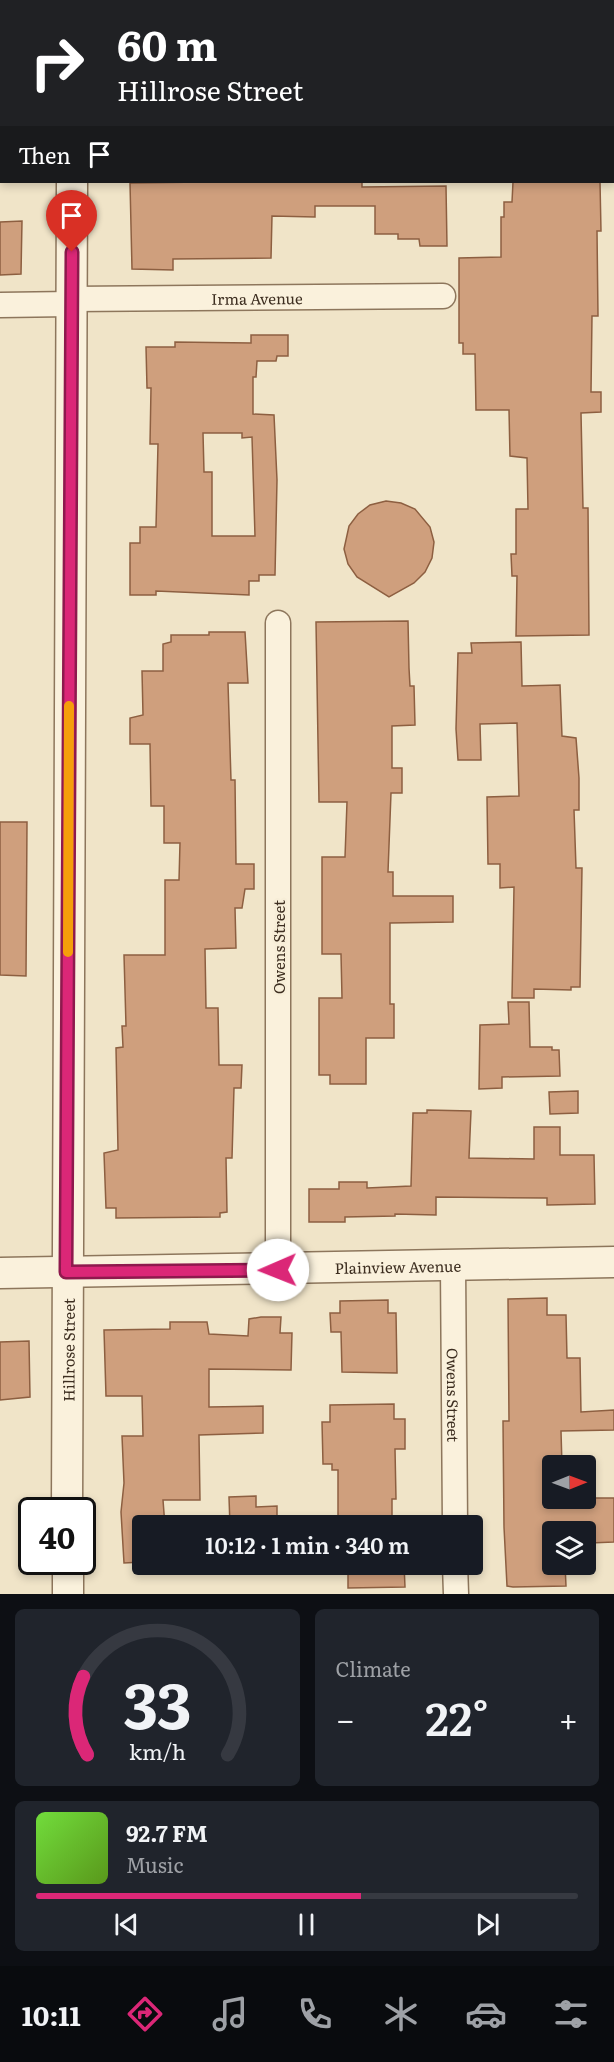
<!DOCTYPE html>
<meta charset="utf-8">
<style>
:root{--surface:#171b24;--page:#20242c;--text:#f1f3f6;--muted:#9ea1a6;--line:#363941;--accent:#db2777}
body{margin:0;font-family:Literata,serif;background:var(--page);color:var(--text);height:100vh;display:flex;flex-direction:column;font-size:22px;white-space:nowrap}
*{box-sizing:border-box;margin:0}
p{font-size:20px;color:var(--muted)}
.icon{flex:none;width:33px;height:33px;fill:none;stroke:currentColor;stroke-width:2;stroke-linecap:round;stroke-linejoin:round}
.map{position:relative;height:1594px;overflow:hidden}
.drawer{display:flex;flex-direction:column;gap:15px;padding:15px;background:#0d0f14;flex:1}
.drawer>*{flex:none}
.guide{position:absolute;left:0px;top:0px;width:615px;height:183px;box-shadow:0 3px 9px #0003;background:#202124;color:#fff;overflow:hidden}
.needle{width:39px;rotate:89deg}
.buttons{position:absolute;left:542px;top:1455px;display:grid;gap:12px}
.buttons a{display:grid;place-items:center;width:54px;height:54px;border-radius:6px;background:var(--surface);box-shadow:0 3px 9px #0003;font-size:30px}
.speed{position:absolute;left:18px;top:1497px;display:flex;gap:12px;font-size:30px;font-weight:700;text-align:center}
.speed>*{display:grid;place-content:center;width:78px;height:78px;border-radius:50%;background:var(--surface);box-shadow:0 3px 9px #0003;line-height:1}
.speed .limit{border:3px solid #111;border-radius:9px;background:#fff;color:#111}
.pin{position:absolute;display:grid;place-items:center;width:51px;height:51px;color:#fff;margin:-62px -26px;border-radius:50% 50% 50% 0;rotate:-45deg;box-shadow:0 0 6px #0007}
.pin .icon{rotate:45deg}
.me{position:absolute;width:66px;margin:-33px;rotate:269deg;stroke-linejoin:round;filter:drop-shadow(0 0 4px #0008)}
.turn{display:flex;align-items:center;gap:21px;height:126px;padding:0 18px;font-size:27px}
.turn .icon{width:78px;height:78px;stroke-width:2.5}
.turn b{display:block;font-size:42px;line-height:51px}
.then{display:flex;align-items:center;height:57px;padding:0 18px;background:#0003;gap:12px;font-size:22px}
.big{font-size:45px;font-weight:600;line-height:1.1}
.drawer .card{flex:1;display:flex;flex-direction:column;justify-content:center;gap:9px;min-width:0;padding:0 21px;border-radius:9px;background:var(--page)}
.drawer .dial{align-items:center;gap:0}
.dial svg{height:156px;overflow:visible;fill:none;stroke:var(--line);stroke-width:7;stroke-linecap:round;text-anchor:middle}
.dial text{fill:var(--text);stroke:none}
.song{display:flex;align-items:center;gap:18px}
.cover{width:72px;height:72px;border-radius:9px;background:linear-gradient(135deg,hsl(100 70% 55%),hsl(90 70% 35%))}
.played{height:6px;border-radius:3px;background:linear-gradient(90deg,var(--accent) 60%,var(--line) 60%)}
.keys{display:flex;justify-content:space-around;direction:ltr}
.heat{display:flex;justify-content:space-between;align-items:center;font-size:33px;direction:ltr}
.drawer .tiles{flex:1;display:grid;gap:15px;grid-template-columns:1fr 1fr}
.card:last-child{grid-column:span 2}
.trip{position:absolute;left:132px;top:1515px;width:351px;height:60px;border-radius:6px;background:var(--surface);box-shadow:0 3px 9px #0003;font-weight:600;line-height:60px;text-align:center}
.dock{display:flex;height:96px;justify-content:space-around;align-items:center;background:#090b0e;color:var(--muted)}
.dock .icon{width:42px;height:42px}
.dock .on{color:var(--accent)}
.dock b{font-size:27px;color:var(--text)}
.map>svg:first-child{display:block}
.building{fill:#cf9f7d;stroke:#8d5f41;stroke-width:1.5;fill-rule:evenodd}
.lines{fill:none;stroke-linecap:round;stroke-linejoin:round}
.minor-casing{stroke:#8d765c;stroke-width:27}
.tertiary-casing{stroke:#8d765c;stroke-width:33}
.minor{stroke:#faf1dc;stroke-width:24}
.tertiary{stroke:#faf1dc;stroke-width:30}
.route-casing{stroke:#8e194d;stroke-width:15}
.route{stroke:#db2777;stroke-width:10}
.slow{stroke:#f59e0b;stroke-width:10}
.labels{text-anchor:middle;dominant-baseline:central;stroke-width:5;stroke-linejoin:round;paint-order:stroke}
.street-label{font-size:15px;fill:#3d2e20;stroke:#f7eed8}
</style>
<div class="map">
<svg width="614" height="1594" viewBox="0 0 614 1594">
<rect width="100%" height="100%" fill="#f0e4c8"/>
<path class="building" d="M204,182H362V187L446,186L447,246H420L419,239H398V234H375V206H315V217L272,216L271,258L173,259V270L132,269L130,183Z
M513,182H600L601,231H597L598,316H592L591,392H601V412L581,413L583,508H588L589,635L516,636L517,576H512L511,554H516V509H528L527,458L510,456L509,410H476L475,354H463V343H459V258L501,257V217H504V202H512Z
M22,221L21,274L0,275V222Z
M251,335H288V356H277L276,361H257L256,377H253V414L274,415L277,480L275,575H259V581H249V595L156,591V595H130V543H140V527H156L158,444H150L151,388H147L146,347H175V342L251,343ZM203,433H242V438L252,437L255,536H212V472H204Z
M386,501L401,503L415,509L430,527L434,542L432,558L425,572L414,583L389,597L357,577L348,564L344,549L349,526L358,514L370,505Z
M408,621L409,668L410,686H414L415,725L392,726V768H402V793H391L388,872H393V896H453V922L390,923V1004H394V1038H366V1084H330V1075H319V998H342L341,954H322V857H345L347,802H319L316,622Z
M209,632H245L248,683H228L231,780H235L236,864H254V889H245L242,908H235L236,948L205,949L206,1008H218L219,1065H242L241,1088H234L232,1158H226L227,1212L220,1213V1217L116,1218V1208H106L104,1153L118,1150L116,1048L123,1047L122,1026H126L124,955H165V880H179L180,843H164V806H151L150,744H130V718L143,715L142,671H163V644L171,642V635H209Z
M521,642L522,686L560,685L562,736L576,738L579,778V810H574L576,868H582L580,987H571V990L534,989V998H512L514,887L500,888V864H488L487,797L519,796L517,723L480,724L481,760H458L456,729L458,653H472L471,643Z
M0,822H27L26,976L0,975Z
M508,1002H529L530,1047H552V1050H559L560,1076L502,1077V1088L479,1089L480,1025L509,1024Z
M578,1091V1113L550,1114L549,1092Z
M427,1110L471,1111L469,1158L534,1159V1127H560V1155H594L595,1204L547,1205V1198L436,1197V1215L395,1214V1216L345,1217V1222H309V1189H339V1182H367V1188L411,1186L413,1113H427Z
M547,1298V1315H566L567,1358H580L581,1412L614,1410V1430L561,1431L562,1466H552V1498H614V1542L590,1543L589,1527H552V1564H565L566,1586L513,1587L507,1586L504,1527L503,1421H509L508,1299Z
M388,1300V1313H396L397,1373L342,1372L341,1332H331L330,1313H340V1301Z
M261,1317H281L280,1333H292L291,1370L209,1369V1407L263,1406V1433L199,1435L200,1500H163L165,1526H142V1562L124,1563L121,1512L124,1483L122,1436H143L142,1396H106L104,1330L170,1329V1322H207L209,1334L248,1336L249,1319Z
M29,1341L30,1397L0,1400V1342Z
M394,1404V1419H405V1449H395L396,1499H392V1526H338V1470H332V1464H323L322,1422H330V1405Z
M256,1496V1507L277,1506V1526H230L229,1497Z
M348,1564H404L405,1587L348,1588Z"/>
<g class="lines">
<defs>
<g id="minor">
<path id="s1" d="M71,299L443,296"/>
<path d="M0,305L71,304"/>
<path d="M278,623V1270"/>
<path id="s2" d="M453,1266L455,1526"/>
<path d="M455,1564L456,1594"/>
</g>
<g id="tertiary">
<path d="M73,0V2"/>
<path id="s3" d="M0,1273L614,1262"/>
<path id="s4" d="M67,1510L72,182"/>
<path d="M68,1562V1594"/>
</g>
</defs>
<use href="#minor" class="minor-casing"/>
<use href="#tertiary" class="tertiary-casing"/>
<use href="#minor" class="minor"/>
<use href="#tertiary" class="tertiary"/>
</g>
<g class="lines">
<defs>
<path id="route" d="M72,252L66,1272L278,1270"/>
</defs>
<use href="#route" class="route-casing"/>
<use href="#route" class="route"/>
<path class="slow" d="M68,952L69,706"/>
</g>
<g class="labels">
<g class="street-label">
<text stroke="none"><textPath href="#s1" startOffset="186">Irma Avenue</textPath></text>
<text transform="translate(278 947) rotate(-90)">Owens Street</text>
<text stroke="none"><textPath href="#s3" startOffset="398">Plainview Avenue</textPath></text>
<text stroke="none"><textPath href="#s4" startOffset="160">Hillrose Street</textPath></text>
<text stroke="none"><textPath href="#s2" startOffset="129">Owens Street</textPath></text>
</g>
</g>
</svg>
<div class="buttons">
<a><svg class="needle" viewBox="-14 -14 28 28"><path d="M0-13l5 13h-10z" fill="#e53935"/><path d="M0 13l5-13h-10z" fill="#9ea1a6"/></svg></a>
<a><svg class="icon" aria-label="layers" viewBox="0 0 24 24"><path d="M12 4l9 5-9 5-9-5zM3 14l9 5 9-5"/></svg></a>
</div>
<div class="speed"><div class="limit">40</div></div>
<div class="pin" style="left:72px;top:252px;background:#d93025"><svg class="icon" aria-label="arrive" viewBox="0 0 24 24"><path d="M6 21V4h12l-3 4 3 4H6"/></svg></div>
<svg class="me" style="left:278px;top:1270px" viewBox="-20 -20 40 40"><circle r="19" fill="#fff"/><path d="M0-13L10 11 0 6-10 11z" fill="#db2777"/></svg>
<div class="trip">10:12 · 1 min · 340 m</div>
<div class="guide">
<div class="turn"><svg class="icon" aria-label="right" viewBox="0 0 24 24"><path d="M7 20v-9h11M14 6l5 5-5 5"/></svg><div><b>60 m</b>Hillrose Street</div></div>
<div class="then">Then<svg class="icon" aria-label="arrive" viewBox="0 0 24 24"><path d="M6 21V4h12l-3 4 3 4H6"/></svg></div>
</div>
</div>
<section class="drawer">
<div class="tiles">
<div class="card dial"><svg viewBox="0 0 100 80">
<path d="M14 69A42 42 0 1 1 86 69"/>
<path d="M14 69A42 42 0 0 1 12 29" stroke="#db2777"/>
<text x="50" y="56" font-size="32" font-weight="700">33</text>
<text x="50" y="72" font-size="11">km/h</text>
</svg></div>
<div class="card"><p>Climate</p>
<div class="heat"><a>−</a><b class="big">22°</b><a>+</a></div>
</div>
<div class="card">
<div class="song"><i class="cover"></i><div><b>92.7 FM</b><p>Music</p></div></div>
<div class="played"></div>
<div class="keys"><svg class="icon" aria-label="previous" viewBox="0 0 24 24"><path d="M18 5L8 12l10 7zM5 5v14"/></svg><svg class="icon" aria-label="pause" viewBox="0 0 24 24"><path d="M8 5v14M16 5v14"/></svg><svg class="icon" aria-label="next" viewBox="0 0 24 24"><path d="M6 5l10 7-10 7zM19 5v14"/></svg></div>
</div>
</div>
</section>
<nav class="dock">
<b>10:11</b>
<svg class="icon on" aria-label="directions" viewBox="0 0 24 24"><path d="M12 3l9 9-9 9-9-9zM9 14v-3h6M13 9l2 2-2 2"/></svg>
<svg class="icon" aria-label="music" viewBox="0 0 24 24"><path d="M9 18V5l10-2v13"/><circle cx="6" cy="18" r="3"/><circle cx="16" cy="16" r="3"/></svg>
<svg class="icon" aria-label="phone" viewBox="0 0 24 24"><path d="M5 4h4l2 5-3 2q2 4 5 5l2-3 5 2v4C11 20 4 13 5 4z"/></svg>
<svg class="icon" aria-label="climate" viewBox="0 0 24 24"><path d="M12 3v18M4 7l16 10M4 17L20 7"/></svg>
<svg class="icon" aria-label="car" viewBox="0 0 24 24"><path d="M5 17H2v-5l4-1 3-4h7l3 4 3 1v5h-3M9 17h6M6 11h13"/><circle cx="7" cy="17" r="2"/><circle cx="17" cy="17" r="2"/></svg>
<svg class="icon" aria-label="filters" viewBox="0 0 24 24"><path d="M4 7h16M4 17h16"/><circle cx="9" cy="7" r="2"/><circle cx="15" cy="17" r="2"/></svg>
</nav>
